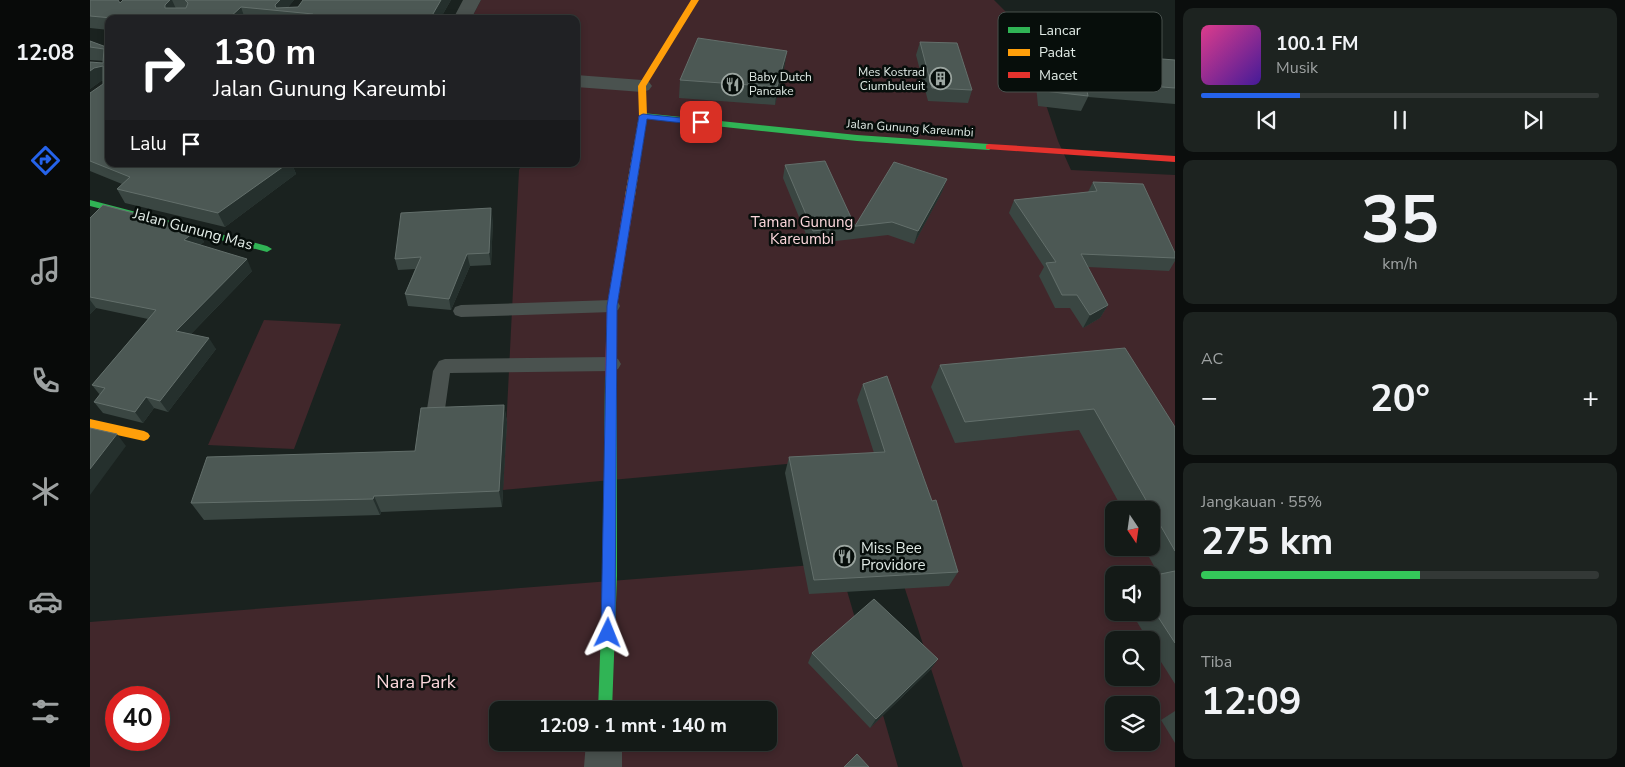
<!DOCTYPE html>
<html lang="id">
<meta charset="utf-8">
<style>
:root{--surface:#141a17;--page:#1d2320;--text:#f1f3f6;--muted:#9da1a1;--line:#333836;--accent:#2563eb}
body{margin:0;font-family:"Nunito Sans",sans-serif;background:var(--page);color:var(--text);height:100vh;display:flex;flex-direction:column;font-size:19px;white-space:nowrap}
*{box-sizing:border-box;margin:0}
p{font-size:16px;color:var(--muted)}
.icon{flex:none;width:28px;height:28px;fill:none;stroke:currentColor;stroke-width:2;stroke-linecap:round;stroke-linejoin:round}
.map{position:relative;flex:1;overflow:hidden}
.sheet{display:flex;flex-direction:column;gap:8px;padding:8px;background:#0b0e0d;width:450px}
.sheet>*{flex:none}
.banner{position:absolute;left:15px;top:15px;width:475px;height:152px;border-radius:10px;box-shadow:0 2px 8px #0003,0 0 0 1px var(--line);background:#202124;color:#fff;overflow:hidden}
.needle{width:32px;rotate:167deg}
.controls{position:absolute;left:1015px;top:501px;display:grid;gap:10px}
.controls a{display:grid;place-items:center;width:55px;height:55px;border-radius:10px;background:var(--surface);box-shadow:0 2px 8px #0003,0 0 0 1px var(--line);font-size:25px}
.speed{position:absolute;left:15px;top:686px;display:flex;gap:10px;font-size:25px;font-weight:700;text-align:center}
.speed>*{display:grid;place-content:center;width:65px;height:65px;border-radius:50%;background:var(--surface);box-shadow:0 2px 8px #0003,0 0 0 1px var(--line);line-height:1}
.speed .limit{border:8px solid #d22;background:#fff;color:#111}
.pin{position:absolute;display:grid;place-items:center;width:42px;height:42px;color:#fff;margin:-21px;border-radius:10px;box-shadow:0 2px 8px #0006}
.me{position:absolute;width:55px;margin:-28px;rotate:2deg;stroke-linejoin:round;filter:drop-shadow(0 0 4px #0008)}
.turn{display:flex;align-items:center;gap:18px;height:105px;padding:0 25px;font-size:22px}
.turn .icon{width:65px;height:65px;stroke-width:2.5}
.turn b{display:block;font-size:35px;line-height:42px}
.then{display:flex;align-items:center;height:48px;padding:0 25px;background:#0003;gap:10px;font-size:19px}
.big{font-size:38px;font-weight:700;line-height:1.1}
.sheet .tile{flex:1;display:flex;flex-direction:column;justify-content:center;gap:8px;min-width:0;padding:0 18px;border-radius:10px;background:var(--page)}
.sheet .dial{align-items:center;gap:0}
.dial b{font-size:65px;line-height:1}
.song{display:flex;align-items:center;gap:15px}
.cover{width:60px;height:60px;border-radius:8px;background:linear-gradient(135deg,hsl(330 70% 55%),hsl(260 70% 35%))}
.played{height:5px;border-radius:2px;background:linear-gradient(90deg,var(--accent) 25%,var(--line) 25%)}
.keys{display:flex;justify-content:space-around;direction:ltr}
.heat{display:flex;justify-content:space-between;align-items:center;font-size:28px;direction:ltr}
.charge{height:8px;border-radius:4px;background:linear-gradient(90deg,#34c759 55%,var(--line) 0)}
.trip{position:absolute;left:399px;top:701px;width:288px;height:50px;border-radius:10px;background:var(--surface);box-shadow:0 2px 8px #0003,0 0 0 1px var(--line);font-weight:700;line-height:50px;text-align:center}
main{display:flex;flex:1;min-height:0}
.dock{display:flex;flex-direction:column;width:90px;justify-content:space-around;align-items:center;background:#080a09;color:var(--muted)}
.dock .icon{width:35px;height:35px}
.dock .on{color:var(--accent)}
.dock b{font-size:22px;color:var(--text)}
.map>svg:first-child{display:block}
.green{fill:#41272b;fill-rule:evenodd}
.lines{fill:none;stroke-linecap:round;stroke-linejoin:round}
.lane{fill:#4a524f;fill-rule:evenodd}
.street{fill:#4a524f;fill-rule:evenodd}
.fast{fill:#30b455;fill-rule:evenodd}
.slow{fill:#ff9f0a;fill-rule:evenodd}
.jam{fill:#e5322d;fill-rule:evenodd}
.wall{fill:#3a4642}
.shaded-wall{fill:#25302d}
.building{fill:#4c5854;stroke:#636f6b}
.route{fill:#2563eb;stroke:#184099}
.labels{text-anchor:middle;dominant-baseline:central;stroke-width:5;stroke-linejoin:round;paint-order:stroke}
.far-poi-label{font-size:12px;fill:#e1ebe6;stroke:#070e0b;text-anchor:end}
.far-street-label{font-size:12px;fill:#e1ebe6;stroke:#070e0b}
.park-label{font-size:15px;fill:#fcd7dc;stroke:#070e0b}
.street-label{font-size:15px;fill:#e1ebe6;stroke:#070e0b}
.poi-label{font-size:15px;fill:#e1ebe6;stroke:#070e0b;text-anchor:start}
.near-park-label{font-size:18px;fill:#fcd7dc;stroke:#070e0b}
.key{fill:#070e0b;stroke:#48504d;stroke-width:1}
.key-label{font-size:14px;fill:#e1ebe6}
</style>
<main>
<nav class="dock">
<b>12:08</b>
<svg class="icon on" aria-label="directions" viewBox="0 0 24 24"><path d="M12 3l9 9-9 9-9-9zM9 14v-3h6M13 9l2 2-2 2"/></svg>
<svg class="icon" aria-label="music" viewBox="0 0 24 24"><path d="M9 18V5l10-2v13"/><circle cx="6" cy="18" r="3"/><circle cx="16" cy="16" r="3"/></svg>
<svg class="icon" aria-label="phone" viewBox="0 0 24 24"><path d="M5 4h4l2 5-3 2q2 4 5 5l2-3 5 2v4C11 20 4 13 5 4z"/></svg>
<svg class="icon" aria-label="climate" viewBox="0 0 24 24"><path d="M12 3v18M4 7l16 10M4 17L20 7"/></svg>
<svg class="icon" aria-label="car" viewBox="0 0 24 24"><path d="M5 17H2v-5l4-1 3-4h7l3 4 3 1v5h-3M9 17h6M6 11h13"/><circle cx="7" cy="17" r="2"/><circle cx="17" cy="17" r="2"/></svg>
<svg class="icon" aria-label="filters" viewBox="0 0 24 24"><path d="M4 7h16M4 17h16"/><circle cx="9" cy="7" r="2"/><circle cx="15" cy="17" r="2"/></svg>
</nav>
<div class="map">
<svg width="1085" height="767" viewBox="0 0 1085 767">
<rect width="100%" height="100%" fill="#1a221f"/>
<path class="green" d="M391,0H904L930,26L968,141L981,170L1085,175V767H873L772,457L413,490L429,170L432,164H486V19H381ZM1024,510H1061V548H1024ZM1024,575H1061V612H1024ZM1024,640H1061V678H1024ZM1024,705H1061V742H1024Z
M174,320L251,324L204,449L118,445Z
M749,563L808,767H0V622ZM26,698H69V740H26ZM408,710H678V742H408Z"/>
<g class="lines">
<path class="lane" d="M522,300L528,302L530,306L528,310L522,312L371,317L365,315L363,311L365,307L371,305Z
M522,357L528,359L531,364L528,369L522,371L360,373L355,409L352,414L346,416L340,414L337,409L343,371L349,361L355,359Z"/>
<path class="street" d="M373,0H391L381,19H363Z
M486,75L552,80L559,82L562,86L559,90L552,92L486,87Z
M496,742H532V767H494Z"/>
<path class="fast" d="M553,113L767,135L899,144L903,147L899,150L767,141L550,118V114Z
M0,200L177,246L182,249L177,252L0,206Z
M521,372L525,373L527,376V576L522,710H508L513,576L515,376L517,373Z"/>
<path class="slow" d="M601,0H609L556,86L557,116L545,196L540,199L537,198L535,196L549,116L548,86Z
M0,419L54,431L58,433L60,436L58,439L54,441L0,429Z"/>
<path class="jam" d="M899,144L1085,156V162L896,149V145Z
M540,193L545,196L527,306V376L525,379H517L515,376L517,306L535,196Z"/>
</g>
<path class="wall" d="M0,0L30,3L33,0H204L198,7H208L213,0H361L350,19H19V30L0,28Z
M948,40L994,53L1085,60V104L998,97L991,111L948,106L943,54Z
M0,41L19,48V164H202L206,174L135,227L35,203L27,189L32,184L0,171V93L13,84V81H11L0,89V62L13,63L14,61L0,60Z
M830,42L882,90L878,103L838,101L826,55Z
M697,51L694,69L685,105L589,98L590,80Z
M695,165L765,226L857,179L852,192L824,244L798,235L720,244L693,178Z
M1003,182L1085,253V261L1079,271L998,267L1018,305L1010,318L993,328L980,308H965L949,276L954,267L919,213L924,200L998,192Z
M0,218L107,230L114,242L110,245L162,271L101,334L126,349L78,412L64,408L53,423L13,413L4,402L10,395L2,385L58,319L6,308L0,314Z
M403,220L401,265L380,266L361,310L318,306L315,294L325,269L308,270L305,259Z
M850,365L1085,427V684L1061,646V640H1058L1041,612H1061V576L1069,575L1054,548H1061V510H1033L989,430L865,443L841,387Z
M773,384L842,501L868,572L859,586L719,594L695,473L699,457L784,453L767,400Z
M414,405L417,422L412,507L291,512L290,515L114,520L101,503L325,451Z
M722,653L848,659L841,669L780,728L718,663Z
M1085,711V743L1071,720Z"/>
<path class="shaded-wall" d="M80,0H82L87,11L75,8V5Z
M190,0H204L195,11L186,8L185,5Z
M351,0H361L350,19H340Z
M151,7L155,19H138Z
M697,51L694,69L685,105L687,87Z
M13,66L19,80L11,81L0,89V71L4,68Z
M197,164H202L206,174L135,227L128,213Z
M857,179L852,192L824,244L828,231Z
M401,208L403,220L401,265L399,253Z
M107,230L114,242L100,252L94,240Z
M377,254L380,266L361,310L359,299Z
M157,259L162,271L93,342L86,331Z
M0,300L6,308L0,314Z
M1018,305L1010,318L993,328L1000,315Z
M119,338L126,349L78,412L70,401Z
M56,397L64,408L53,423L45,412Z
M414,405L417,422L412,507L409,491Z
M27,434L36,446L0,495V469Z
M284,496L291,512L290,515L283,499Z
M848,659L841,669L780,728L786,719Z"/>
<path class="building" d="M0,0H28L30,3L33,0H80L75,5V8H96L98,3L95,0H190L185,5L186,8L208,7L213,0H351L340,19H219L223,14L151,7L138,19H33L0,16Z
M608,38L697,51L687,87L590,80Z
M948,40H987L994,53L1085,60V88L995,81L998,96L954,91Z
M0,41L19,48V164H197L128,213L27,189L40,177L0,161V93L13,84V66L4,68L0,71V62L13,63L14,49L0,47Z
M830,42L867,43L882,90L842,88Z
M735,161L765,226L804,162L857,179L828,231L802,222L723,231L695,165Z
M1003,182L1053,184L1085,253V258L991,254L1018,305L1000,315L987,295H972L956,263L966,262L924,200L1007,191Z
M13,205L107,230L94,240L157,259L86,331L119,338L70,401L56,397L45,412L4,402L15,388L2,385L66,310L0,297V218Z
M401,208L399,253L377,254L359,299L315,294L331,257L305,259L311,213Z
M1035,348L1085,427V551L1004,409L875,422L850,365Z
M797,376L842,501L846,500L868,572L724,580L699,457L795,452L773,384Z
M414,405L409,491L284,496L283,499L101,503L117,457L325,451L331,408Z
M0,428L27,434L0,469Z
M1085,571V643L1061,606V576Z
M784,599L848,659L786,719L722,653Z
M767,754L779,767H754Z"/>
<path class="route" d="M553,114L611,120L616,122L611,125L557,119L527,306L525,633L523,638L518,640L513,638L511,633L517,306L549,116Z"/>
<defs>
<symbol id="building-ring" viewBox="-11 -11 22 22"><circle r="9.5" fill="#070e0b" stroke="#9ba5a0" stroke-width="1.5"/><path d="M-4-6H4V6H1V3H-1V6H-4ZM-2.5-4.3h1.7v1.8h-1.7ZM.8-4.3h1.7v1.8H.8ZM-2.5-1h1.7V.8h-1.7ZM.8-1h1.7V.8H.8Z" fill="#9ba5a0"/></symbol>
<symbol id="restaurant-ring" viewBox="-11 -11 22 22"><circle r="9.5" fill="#070e0b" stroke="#9ba5a0" stroke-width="1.5"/><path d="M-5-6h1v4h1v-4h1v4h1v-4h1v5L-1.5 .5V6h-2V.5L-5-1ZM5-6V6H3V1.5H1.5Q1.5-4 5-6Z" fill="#9ba5a0"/></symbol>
</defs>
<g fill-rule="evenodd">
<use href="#building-ring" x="838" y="66" width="25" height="25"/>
<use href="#restaurant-ring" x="630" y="72" width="25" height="25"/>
<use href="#restaurant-ring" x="742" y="544" width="25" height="25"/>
</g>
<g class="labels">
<g class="far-poi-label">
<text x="835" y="72">Mes Kostrad<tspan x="835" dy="14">Ciumbuleuit</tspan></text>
<text x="659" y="77" text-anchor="start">Baby Dutch<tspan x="659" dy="14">Pancake</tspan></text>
</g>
<g class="far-street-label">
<text transform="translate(820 128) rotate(4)">Jalan Gunung Kareumbi</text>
</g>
<g class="park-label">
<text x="712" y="222">Taman Gunung<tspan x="712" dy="17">Kareumbi</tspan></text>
</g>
<g class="street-label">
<text transform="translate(103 229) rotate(15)">Jalan Gunung Mas</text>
</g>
<g class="poi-label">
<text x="771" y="548">Miss Bee<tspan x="771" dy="17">Providore</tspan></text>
</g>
<g class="near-park-label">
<text x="326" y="682">Nara Park</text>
</g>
</g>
<rect x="908" y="12" width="164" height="80" rx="8" class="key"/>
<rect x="918" y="27" width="22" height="6" fill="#30b455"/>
<rect x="918" y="49" width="22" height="7" fill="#ff9f0a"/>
<rect x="918" y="72" width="22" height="6" fill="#e5322d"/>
<g class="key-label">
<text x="949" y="35">Lancar</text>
<text x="949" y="57">Padat</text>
<text x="949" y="80">Macet</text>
</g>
</svg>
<div class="controls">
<a><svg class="needle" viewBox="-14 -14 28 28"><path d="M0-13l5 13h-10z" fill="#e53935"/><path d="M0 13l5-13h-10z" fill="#9da1a1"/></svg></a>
<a><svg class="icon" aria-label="sound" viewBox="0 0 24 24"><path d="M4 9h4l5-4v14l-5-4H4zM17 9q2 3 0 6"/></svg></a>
<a><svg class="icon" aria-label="search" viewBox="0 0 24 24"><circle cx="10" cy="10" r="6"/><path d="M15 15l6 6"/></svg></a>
<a><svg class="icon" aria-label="layers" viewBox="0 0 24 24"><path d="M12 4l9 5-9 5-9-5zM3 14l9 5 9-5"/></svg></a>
</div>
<div class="speed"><div class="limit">40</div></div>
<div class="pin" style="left:611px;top:122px;background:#d93025"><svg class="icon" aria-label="arrive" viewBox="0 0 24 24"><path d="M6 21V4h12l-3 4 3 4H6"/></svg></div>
<svg class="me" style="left:518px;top:633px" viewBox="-20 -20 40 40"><path d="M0-17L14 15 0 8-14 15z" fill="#2563eb" stroke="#fff" stroke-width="4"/></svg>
<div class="trip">12:09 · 1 mnt · 140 m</div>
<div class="banner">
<div class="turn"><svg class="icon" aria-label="right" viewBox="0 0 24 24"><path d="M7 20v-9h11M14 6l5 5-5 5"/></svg><div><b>130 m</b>Jalan Gunung Kareumbi</div></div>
<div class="then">Lalu<svg class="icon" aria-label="arrive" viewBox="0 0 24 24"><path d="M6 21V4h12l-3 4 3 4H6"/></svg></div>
</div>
</div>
<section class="sheet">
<div class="tile">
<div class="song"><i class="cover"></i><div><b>100.1 FM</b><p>Musik</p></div></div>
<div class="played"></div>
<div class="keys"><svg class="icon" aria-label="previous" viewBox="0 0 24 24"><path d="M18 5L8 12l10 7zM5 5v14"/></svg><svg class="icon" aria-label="pause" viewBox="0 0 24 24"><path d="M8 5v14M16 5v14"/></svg><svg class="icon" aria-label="next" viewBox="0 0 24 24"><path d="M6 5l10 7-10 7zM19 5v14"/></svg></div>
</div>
<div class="tile dial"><b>35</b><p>km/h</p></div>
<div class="tile"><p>AC</p>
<div class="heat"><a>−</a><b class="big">20°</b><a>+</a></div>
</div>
<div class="tile"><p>Jangkauan · 55%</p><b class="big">275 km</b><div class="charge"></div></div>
<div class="tile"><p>Tiba</p><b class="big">12:09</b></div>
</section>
</main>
